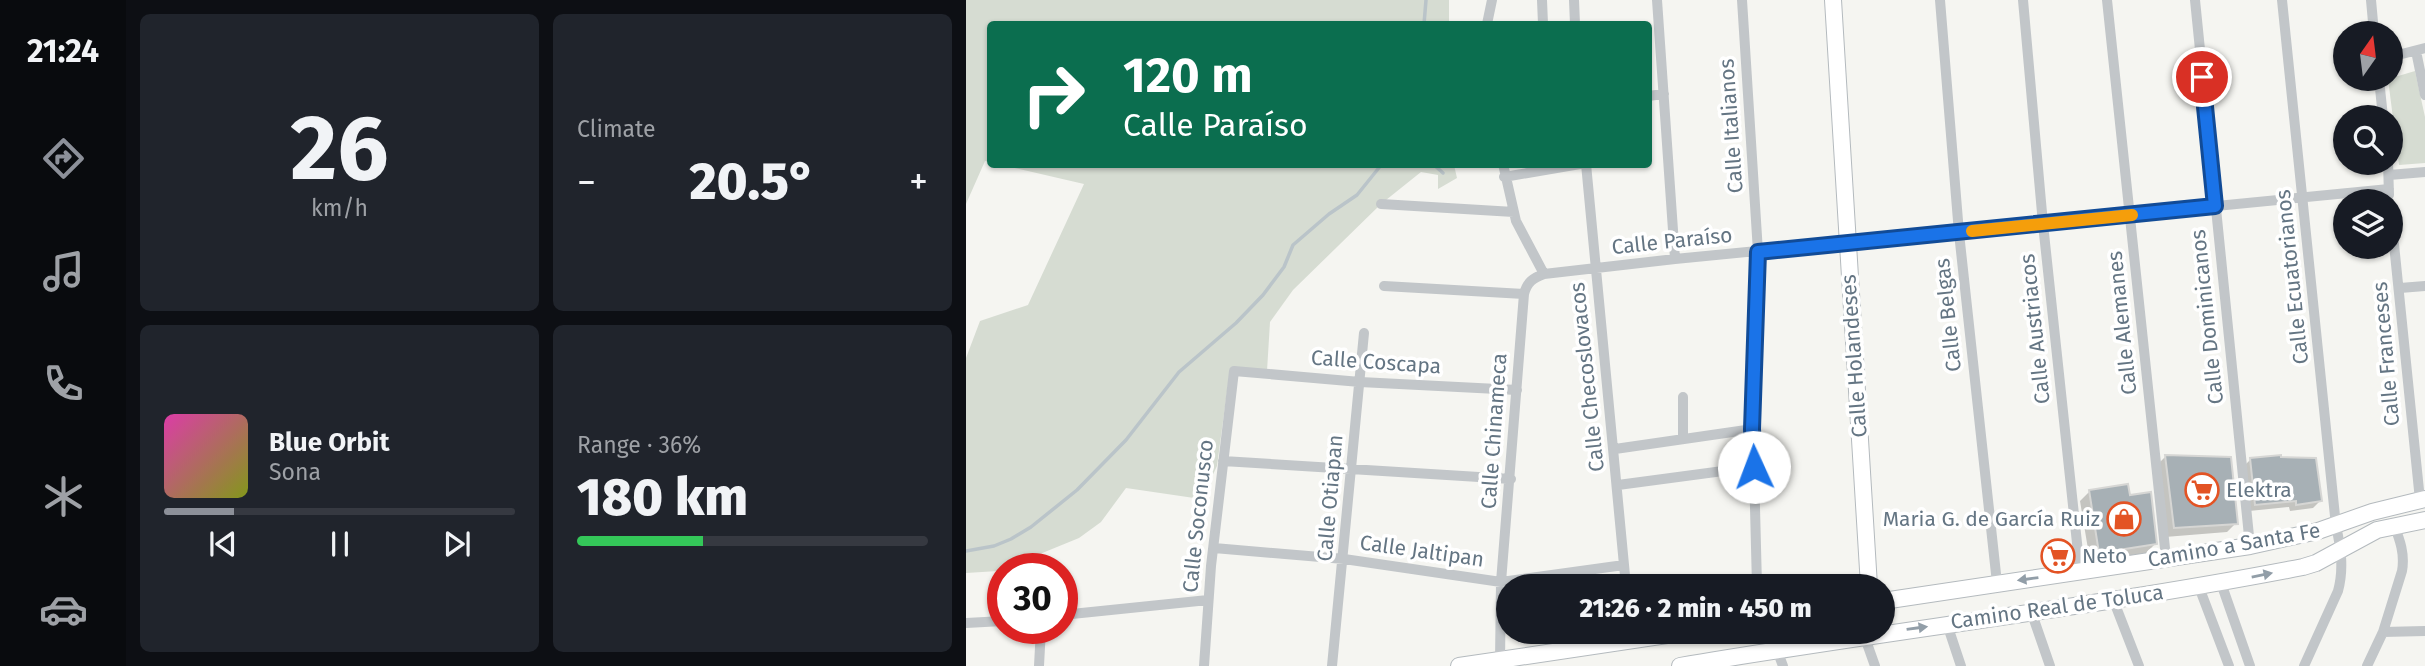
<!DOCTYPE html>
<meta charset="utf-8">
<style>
:root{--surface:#171b24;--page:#20242c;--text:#f1f3f6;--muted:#9ea1a6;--line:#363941;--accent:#8c9099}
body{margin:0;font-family:"Fira Sans",sans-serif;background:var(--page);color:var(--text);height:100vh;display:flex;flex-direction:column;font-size:26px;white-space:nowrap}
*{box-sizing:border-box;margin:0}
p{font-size:23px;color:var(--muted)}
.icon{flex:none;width:38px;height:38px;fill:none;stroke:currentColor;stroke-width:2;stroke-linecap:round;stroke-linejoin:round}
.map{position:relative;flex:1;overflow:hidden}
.panel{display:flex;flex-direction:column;gap:14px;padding:14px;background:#0d0f14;width:840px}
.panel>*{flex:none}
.banner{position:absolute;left:21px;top:21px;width:665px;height:147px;border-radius:7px;box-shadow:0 2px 5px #0004;background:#0b6e4f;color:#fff;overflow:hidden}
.needle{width:46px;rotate:14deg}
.fabs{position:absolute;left:1367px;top:21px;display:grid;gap:14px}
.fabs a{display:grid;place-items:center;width:70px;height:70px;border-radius:50%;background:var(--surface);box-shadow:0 2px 5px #0004;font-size:35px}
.speed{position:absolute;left:21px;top:553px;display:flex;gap:14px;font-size:35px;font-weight:700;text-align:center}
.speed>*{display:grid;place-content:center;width:91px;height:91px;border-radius:50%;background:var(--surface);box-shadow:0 2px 5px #0004;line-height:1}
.speed .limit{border:10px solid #d22;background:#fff;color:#111}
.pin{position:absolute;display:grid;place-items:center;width:60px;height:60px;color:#fff;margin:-30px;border:4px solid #fff;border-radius:50%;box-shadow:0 2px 7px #0007}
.me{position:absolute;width:77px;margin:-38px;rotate:358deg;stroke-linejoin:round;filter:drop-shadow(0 0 5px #0008)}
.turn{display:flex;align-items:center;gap:24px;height:147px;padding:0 21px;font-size:32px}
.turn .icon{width:91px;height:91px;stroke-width:2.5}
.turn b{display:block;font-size:49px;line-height:60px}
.big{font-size:52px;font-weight:800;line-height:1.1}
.panel .widget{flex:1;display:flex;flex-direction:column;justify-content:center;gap:10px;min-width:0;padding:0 24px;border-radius:10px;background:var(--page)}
.panel .dial{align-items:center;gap:0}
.dial b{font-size:91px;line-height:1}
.song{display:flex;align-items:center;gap:21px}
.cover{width:84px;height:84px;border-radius:10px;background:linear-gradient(135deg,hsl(320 70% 55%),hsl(70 70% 35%))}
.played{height:7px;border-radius:4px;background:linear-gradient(90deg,var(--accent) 20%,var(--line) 20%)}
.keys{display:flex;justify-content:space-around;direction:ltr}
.heat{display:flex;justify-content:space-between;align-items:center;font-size:38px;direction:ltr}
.charge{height:10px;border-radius:5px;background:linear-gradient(90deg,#34c759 36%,var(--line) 0)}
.panel .tiles{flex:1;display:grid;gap:14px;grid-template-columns:repeat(2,1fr)}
.trip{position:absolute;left:530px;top:574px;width:399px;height:70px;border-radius:35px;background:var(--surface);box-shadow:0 2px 5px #0004;font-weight:800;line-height:70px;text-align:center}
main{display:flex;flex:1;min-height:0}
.tabs{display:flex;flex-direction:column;width:126px;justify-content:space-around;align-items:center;background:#090b0e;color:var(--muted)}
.tabs .icon{width:49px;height:49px}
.tabs .current{color:var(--accent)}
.tabs b{font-size:32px;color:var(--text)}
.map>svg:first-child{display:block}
.green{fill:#d6dcd2}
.shadow{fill:#0003}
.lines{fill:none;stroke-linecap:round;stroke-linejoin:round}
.stream{stroke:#bac4c9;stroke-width:3.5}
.building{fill:#a7b0b5;stroke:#d6d6d4;stroke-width:2}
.secondary-casing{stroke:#b4babe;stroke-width:18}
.street{stroke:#c2c6c9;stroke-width:10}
.secondary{stroke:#fff;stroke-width:16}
.oneway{fill:#929ea8}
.route-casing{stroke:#114b97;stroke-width:18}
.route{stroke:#1a73e8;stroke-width:12}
.slow{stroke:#f59e0b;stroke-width:12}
.labels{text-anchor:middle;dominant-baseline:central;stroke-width:7;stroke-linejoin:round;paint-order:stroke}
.street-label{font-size:21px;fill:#647583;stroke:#fff}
.poi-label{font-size:21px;fill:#647583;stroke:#fff;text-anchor:start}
</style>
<main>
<nav class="tabs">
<b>21:24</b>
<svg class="icon current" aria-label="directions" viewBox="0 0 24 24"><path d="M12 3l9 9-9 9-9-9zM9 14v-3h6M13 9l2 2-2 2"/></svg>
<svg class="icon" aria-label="music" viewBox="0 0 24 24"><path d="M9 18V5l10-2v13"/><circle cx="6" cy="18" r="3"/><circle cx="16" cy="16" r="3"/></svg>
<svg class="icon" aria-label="phone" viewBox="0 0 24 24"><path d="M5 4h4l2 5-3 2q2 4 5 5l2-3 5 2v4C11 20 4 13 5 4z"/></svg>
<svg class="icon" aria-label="climate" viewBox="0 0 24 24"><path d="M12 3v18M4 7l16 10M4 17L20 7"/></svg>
<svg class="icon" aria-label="car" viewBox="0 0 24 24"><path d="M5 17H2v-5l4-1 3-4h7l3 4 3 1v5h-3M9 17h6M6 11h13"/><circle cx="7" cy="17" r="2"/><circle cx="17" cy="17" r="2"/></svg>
</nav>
<section class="panel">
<div class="tiles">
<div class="widget dial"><b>26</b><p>km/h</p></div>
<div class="widget"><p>Climate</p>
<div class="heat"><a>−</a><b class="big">20.5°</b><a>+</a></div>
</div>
<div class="widget">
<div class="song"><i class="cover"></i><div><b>Blue Orbit</b><p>Sona</p></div></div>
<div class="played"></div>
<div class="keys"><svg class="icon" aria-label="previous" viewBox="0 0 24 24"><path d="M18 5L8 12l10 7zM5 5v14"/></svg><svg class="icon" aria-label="pause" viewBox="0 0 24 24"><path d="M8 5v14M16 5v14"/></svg><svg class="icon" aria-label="next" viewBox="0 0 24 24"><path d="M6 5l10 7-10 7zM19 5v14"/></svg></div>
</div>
<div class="widget"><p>Range · 36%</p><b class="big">180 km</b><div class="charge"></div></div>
</div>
</section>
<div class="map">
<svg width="1459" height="666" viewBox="0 0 1459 666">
<rect width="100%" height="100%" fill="#f5f5f1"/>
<path class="green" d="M0,0H483V24H24V162L19,161L0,204Z
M1449,71L1459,117V163L1433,165L1422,79Z
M36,165H488L491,178L472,189V175L455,172L415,204L327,290L304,322L301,371L264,369L251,466L235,499L160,488L135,522L113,538L32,571L0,573V358L14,321L62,305L118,184Z"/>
<path class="shadow" d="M1199,457L1270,523L1261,532L1199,537L1190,466Z
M1285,459L1354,501L1347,508L1324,511L1323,507L1283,511L1278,466Z
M1124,491L1162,497L1189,544L1180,553L1124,561L1114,501Z"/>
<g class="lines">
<path class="stream" d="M458,24L460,0
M467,164L477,173
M0,551L28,546L45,539L65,527L111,490L160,440L213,372L270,323L297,295L318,267L327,245L363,214L391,195L416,164"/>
</g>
<path class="building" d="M1199,455L1265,457L1272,524L1208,528Z
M1315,455V457L1350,458L1356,501L1330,505V501L1289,505L1284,458Z
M1162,484L1164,495L1185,492L1191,544L1133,553L1123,490Z"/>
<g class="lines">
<defs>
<path id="secondary" d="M867,0L903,586
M917,601L1284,546L1352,531L1406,512L1459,499
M493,666L721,632
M714,666C921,631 1131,607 1337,567L1350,563L1411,530L1459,520"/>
</defs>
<use href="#secondary" class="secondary-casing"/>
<path class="street" d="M576,0L577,24
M608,0L609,24
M691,0L709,259
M776,0L792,252L787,429L791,586
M974,0L993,233L1031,583
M1057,0L1077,224L1114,571
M1141,0L1200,558
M1229,0L1284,546
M1316,0L1370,526C1375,548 1378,569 1372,591L1338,666
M1405,0L1408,33
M521,24L526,0
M1450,51L1459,95
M1424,57L1459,48
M1413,79L1417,117
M682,96L698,94
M1422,163L1423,195
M537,164L550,221L578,274
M620,164L660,586
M1423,175L1459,172
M538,177L614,164
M415,204L548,212
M1424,205L1454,500
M418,286L558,294
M1434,288L1459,286
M717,397V438
M649,449L787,429
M257,461L545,479
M652,485L787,467
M248,548L378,559L535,582L658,565
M1255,583L1284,666
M1233,587L1263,666
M1147,599L1173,666
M1065,611L1084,666
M96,615L242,600
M0,623L37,621
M981,624L995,666
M1417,632L1459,631
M898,635L909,666
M811,650L817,666
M534,661L535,582L558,294C561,282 567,278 578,274L709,259L1423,189
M73,666L75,628
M238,666L245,566L268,371L394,382L551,390
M366,666L398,333
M1401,666L1417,632L1436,571C1439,554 1434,540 1428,525"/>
<use href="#secondary" class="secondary"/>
</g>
<defs><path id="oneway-solid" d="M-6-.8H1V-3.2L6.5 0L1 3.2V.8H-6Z" transform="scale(1.75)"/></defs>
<g class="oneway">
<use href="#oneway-solid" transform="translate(1296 575) rotate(-11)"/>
<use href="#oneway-solid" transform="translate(1062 579) rotate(172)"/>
<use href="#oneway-solid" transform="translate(951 628) rotate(-8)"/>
</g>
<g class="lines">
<defs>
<path id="route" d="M788,467L786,429L792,252L1249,206L1236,77"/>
</defs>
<use href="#route" class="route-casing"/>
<use href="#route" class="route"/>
<path class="slow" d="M1006,231L1166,215"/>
</g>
<defs>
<symbol id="supermarket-ring" viewBox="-11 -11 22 22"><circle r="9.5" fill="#fff" stroke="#e35324" stroke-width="1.5"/><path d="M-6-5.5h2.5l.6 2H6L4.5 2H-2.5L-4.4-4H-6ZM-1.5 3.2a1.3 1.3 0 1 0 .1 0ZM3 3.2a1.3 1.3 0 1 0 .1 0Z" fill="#e35324"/></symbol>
<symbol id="shop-ring" viewBox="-11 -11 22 22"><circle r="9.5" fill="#fff" stroke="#e35324" stroke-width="1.5"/><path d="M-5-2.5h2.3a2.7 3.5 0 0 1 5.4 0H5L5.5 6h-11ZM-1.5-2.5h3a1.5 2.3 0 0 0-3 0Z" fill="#e35324"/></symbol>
</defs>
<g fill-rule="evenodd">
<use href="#supermarket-ring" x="1217" y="471" width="38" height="38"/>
<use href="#shop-ring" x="1139" y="500" width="38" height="38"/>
<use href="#supermarket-ring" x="1073" y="537" width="38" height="38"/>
</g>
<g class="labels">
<g class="street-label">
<text transform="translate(765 126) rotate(-94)">Calle Italianos</text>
<text transform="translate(706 241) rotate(-6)">Calle Paraíso</text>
<text transform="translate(1326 277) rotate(-96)">Calle Ecuatorianos</text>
<text transform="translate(982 315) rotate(-96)">Calle Belgas</text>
<text transform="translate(1241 317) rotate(-96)">Calle Dominicanos</text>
<text transform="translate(1156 323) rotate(-96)">Calle Alemanes</text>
<text transform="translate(1069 329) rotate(-96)">Calle Austriacos</text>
<text transform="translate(1420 354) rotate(-95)">Calle Franceses</text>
<text transform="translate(888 356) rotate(-94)">Calle Holandeses</text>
<text transform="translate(410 362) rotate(4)">Calle Coscapa</text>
<text transform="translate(621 377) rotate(-96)">Calle Checoslovacos</text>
<text transform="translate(528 431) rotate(-86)">Calle Chinameca</text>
<text transform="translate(364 498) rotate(-85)">Calle Otiapan</text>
<text transform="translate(232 516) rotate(-84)">Calle Soconusco</text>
<text transform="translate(1268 545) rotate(-10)">Camino a Santa Fe</text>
<text transform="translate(456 551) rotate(8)">Calle Jaltipan</text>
<text transform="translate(1091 607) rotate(-8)">Camino Real de Toluca</text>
</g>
<g class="poi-label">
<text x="1260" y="490">Elektra</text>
<text x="1134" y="519" text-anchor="end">Maria G. de García Ruiz</text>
<text x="1116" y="556">Neto</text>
</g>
</g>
</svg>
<div class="fabs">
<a><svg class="needle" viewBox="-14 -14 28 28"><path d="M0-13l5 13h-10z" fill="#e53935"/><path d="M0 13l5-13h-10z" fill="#9ea1a6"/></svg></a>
<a><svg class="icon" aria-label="search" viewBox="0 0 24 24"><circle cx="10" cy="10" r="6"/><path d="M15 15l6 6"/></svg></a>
<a><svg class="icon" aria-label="layers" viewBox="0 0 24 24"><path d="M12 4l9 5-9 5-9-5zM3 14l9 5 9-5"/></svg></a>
</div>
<div class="speed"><div class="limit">30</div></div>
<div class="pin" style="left:1236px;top:77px;background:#d93025"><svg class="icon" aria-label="arrive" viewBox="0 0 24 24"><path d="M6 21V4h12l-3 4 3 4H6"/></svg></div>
<svg class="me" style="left:788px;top:467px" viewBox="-20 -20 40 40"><circle r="19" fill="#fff"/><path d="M0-13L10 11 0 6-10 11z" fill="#1a73e8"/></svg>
<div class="trip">21:26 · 2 min · 450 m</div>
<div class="banner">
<div class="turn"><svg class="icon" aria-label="right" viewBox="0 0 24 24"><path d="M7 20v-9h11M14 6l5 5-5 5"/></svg><div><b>120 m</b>Calle Paraíso</div></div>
</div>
</div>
</main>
